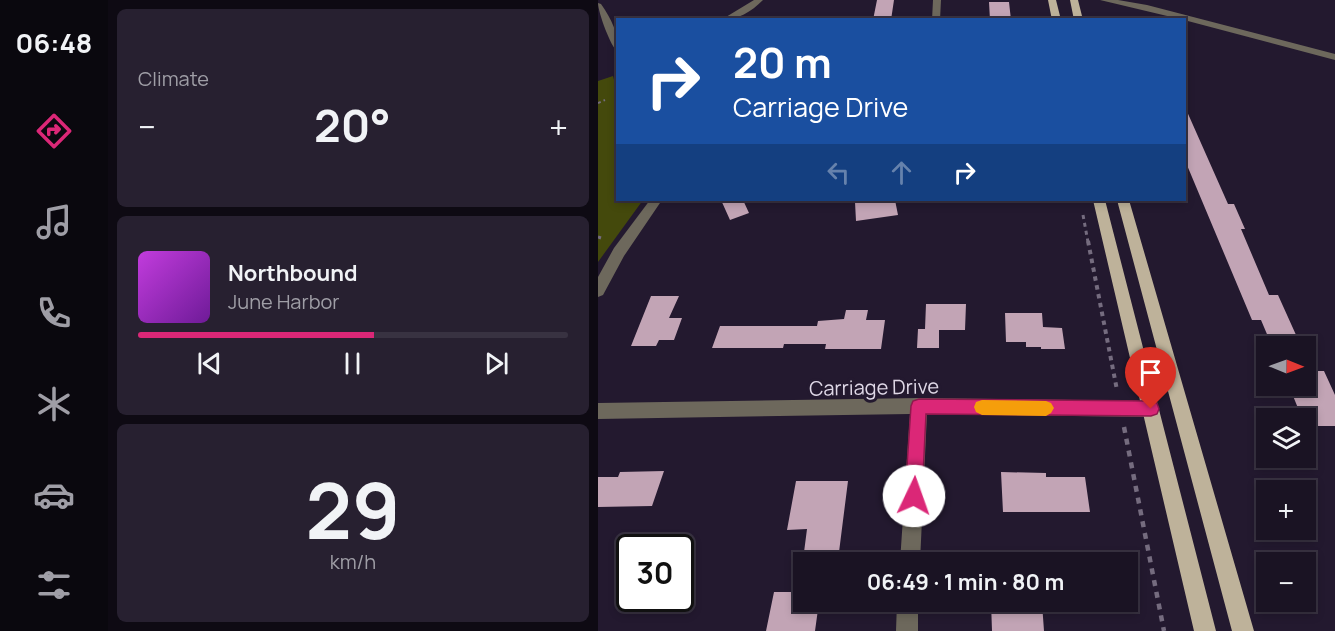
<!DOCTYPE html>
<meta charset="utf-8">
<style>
:root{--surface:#1a1323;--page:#272030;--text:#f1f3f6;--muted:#9f9ea6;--line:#383241;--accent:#db2777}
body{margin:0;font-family:Manrope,sans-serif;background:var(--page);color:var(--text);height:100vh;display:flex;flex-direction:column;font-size:22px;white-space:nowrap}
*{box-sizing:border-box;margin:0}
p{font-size:20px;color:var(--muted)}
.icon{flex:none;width:33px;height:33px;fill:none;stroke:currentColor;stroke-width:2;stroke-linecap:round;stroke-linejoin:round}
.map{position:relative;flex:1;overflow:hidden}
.sheet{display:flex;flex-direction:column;gap:9px;padding:9px;background:#0e0a13;width:490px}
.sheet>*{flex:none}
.top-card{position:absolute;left:18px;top:18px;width:570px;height:183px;border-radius:0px;box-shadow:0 3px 9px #0003,0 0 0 2px var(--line);background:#1a4fa0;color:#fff;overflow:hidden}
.needle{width:39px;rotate:91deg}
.buttons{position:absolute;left:658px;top:336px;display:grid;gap:12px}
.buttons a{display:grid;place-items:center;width:60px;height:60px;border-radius:0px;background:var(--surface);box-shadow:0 3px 9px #0003,0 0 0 2px var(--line);font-size:30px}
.speed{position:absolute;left:18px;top:534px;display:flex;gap:12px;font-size:30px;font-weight:700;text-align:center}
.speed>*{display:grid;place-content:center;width:78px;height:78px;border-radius:50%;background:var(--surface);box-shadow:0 3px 9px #0003,0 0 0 2px var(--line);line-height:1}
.speed .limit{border:3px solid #111;border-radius:9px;background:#fff;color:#111}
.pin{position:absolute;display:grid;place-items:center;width:51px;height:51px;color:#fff;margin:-62px -26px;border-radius:50% 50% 50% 0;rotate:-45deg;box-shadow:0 0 6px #0007}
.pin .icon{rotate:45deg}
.me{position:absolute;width:66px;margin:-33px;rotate:3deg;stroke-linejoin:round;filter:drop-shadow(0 0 4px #0008)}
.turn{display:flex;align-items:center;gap:21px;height:126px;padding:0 18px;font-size:27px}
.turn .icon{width:78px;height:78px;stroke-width:2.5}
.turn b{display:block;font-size:42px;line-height:51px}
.lanes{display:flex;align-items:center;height:57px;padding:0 18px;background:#0003;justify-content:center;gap:30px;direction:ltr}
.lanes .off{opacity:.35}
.big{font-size:45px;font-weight:700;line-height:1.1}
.sheet .tile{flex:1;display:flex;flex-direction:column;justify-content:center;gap:9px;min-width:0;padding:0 21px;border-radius:9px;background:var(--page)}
.sheet .dial{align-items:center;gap:0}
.dial b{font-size:78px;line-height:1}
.song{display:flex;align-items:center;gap:18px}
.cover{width:72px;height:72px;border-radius:9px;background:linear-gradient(135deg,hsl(290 70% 55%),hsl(280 70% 35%))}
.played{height:6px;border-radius:3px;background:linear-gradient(90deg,var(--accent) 55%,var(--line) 55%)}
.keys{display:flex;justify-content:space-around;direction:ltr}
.heat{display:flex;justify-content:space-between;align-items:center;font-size:33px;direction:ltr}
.trip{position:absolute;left:195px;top:552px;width:345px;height:60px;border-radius:0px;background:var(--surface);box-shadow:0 3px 9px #0003,0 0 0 2px var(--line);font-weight:700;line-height:60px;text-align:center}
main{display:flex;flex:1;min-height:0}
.tab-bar{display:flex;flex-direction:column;width:108px;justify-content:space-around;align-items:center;background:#0a080e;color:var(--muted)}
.tab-bar .icon{width:42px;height:42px}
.tab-bar .active{color:var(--accent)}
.tab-bar b{font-size:27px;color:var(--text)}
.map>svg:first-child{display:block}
.green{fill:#44490c}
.building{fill:#c2a4b5}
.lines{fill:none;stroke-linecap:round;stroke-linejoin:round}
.path-far3{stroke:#756c7f;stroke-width:2;stroke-dasharray:3 3;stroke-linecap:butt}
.path-far2{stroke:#756c7f;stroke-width:3;stroke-dasharray:4 4;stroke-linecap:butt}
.path-far1{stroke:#756c7f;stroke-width:4;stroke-dasharray:4.5 4.5;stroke-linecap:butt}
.path{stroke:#756c7f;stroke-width:4.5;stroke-dasharray:6 6;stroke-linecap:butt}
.minor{fill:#6d685c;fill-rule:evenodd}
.major{fill:#beb29a;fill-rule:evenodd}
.route{fill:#db2777;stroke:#8e194d;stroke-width:1.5}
.slow{fill:#f59e0b}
.labels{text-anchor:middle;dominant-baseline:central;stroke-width:6;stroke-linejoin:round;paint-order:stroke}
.street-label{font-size:20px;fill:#dfd8e7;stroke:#23192f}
</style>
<main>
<nav class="tab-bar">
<b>06:48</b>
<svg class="icon active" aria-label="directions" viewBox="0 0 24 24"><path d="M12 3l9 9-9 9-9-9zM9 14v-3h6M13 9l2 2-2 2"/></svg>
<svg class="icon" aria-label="music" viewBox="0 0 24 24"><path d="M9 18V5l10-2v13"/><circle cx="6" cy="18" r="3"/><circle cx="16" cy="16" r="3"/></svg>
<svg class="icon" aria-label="phone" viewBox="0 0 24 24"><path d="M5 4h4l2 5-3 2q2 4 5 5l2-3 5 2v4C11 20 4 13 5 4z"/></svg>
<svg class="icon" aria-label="climate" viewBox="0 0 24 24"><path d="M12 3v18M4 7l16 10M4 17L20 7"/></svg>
<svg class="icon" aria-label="car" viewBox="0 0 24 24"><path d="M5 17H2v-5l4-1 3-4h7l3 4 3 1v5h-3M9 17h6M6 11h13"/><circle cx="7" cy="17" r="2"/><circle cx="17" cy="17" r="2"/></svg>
<svg class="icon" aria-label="filters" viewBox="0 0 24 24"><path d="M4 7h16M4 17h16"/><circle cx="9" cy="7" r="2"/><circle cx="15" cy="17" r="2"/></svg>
</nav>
<section class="sheet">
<div class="tile"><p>Climate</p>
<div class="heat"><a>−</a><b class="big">20°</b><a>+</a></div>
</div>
<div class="tile">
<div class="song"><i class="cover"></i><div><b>Northbound</b><p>June Harbor</p></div></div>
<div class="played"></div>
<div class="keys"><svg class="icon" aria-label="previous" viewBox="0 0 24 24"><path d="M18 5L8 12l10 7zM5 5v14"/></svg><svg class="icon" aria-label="pause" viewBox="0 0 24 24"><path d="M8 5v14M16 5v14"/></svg><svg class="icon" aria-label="next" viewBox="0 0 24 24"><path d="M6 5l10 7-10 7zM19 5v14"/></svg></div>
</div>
<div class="tile dial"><b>29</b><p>km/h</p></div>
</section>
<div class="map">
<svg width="737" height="631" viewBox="0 0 737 631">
<rect width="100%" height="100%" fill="#23192f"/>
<path class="green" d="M15,76L20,95V200H45L0,262V81Z"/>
<path class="building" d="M279,0H296L293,20H275Z
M391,2H411L413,20H392Z
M587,107L630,204H636L647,229H643L671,295H680L703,346H674L663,320H654L586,158Z
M123,200H145L151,213L132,220Z
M276,200H297L300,215L258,221L257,202Z
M53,296H81L71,318H84L76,340H61L58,346H33Z
M328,304H368L367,330H341V348H319L320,329H327Z
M248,310H270L268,320H287L283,349H227L228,344H186L185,348H114L122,326H219L220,321L246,319Z
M407,313H444L445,327L464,328L467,349H443V347H428V342H408Z
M708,371H726L737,395V426H708V418H704L691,386H708Z
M66,471L54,506L0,507V477H20L22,472Z
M403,472L448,473V477H487L492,512H405Z
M198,481H250L240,560H205L209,529L189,530Z
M176,592H206V602H221L217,631H168Z
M393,602L444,603L446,631H394Z"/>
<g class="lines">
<path class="path-far3" d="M0,103L7,100"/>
<path class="path-far2" d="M485,215L490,242
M0,237L3,238"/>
<path class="path-far1" d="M490,241L519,390"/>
<path class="path" d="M526,427L566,631"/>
<path class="minor" d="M156,0H165C153,12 140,20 123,20Z
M335,0H343L342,20H334Z
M502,0H520L549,5L737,54V60L586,20Z
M0,3L3,4C14,20 20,32 20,52C13,48 0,12 0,3Z
M52,200H64L26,256L5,295L0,297V277L16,248Z
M321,398L553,401L559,403L561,409L559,415L553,417L329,414L322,562H302L312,414L0,419V403Z
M299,602H320V631H298Z"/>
<path class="major" d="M450,0H458L463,20H454Z
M472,0H480L485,20H476Z
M495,200H507L618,631H596Z
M519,200H531L656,631H634Z"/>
</g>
<path class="route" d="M321,399L553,401L559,403L561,409L559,414L553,416L328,414L324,496L322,502L316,504L310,502L307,496L313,406L315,401Z"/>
<path class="slow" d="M384,400L448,401L453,403L456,408L453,413L448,416L384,415L378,412L376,407L378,402Z"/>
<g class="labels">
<g class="street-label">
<text transform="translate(276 387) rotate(-1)">Carriage Drive</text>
</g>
</g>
</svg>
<div class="buttons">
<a><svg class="needle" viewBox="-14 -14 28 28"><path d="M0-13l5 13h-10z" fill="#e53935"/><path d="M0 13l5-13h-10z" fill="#9f9ea6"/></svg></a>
<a><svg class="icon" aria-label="layers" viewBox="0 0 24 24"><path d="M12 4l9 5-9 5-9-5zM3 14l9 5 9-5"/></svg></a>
<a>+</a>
<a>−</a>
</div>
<div class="speed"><div class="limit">30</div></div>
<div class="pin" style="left:553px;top:409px;background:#d93025"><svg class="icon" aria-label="arrive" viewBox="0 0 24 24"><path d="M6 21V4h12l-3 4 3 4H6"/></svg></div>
<svg class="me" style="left:316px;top:496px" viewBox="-20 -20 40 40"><circle r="19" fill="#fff"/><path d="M0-13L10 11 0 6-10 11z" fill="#db2777"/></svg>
<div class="trip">06:49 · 1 min · 80 m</div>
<div class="top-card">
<div class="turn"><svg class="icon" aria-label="right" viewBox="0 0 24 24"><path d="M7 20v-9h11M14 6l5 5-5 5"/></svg><div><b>20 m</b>Carriage Drive</div></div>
<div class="lanes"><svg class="icon off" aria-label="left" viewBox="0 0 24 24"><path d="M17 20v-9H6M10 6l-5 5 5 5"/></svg><svg class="icon off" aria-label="ahead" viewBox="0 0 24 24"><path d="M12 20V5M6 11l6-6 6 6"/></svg><svg class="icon" aria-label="right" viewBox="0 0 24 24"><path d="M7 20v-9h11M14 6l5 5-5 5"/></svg></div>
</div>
</div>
</main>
